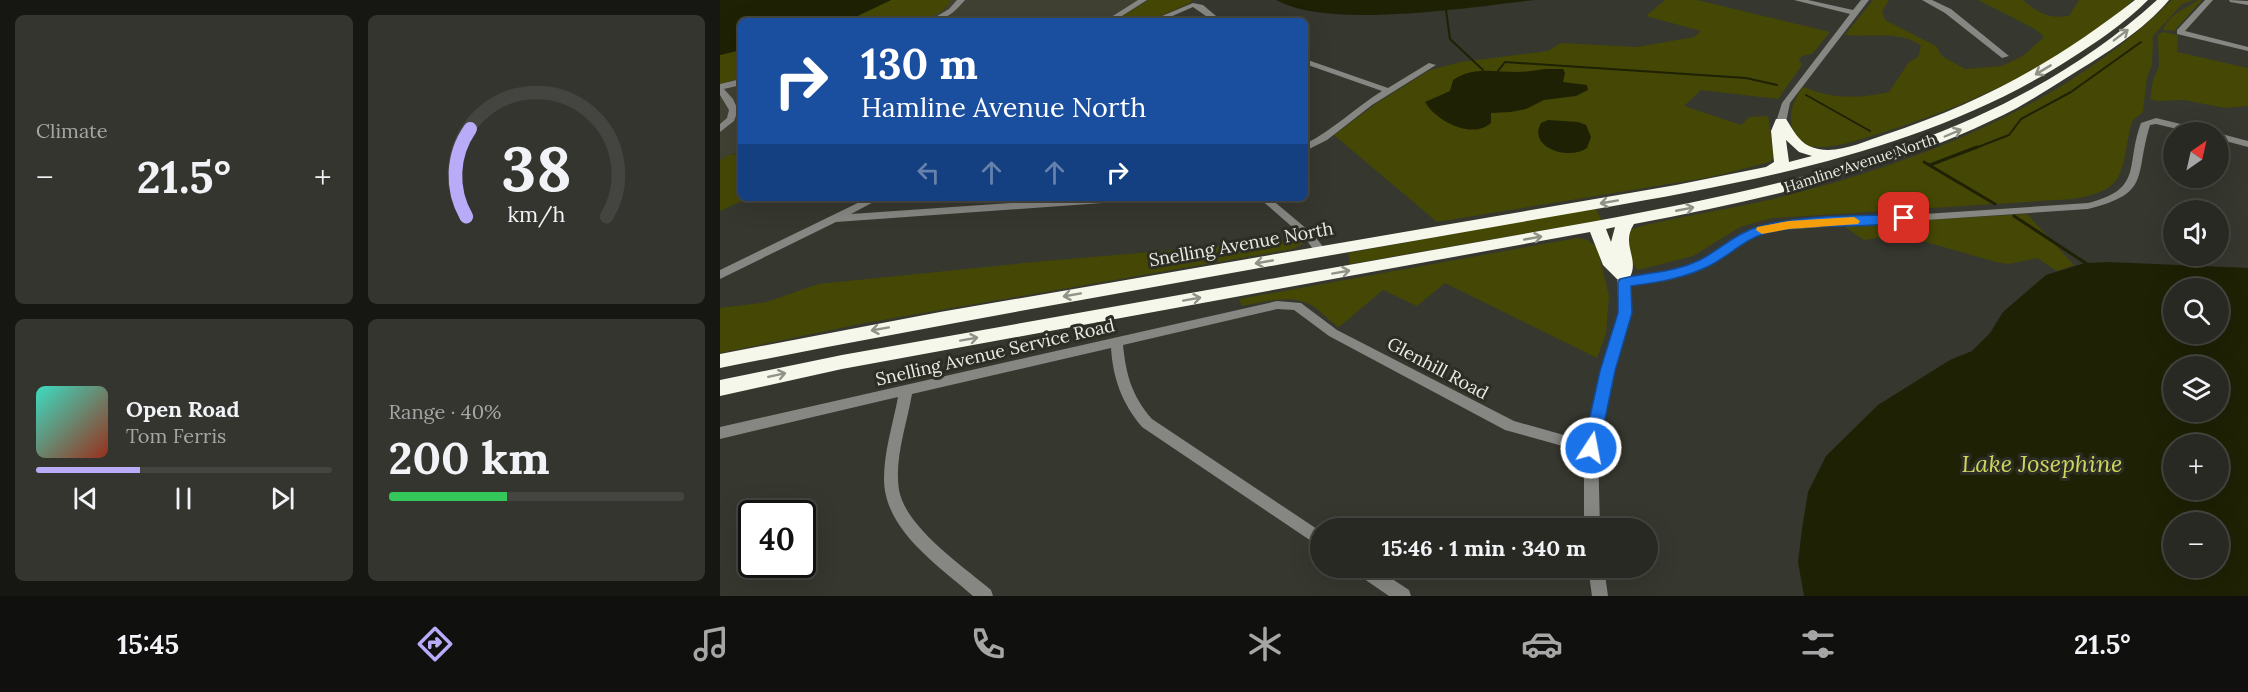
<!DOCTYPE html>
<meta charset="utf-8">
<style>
:root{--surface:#282922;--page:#34352f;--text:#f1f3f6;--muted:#a5a6a5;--line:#444540;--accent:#b9abf7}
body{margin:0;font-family:Lora,serif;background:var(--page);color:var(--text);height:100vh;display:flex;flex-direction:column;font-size:22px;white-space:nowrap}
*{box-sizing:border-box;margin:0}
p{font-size:20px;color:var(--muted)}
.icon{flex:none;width:33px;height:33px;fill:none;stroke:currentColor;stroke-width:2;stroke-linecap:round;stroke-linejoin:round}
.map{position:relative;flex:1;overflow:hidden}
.panel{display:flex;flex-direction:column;gap:15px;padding:15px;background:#161713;width:720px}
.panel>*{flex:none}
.guide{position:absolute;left:18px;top:18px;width:570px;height:183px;border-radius:9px;box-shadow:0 6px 24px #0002,0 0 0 2px var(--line);background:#1a4fa0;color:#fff;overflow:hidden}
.needle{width:39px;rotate:34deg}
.controls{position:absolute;left:1443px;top:122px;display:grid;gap:12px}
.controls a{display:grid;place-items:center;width:66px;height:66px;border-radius:50%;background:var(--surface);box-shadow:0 6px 24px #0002,0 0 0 2px var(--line);font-size:30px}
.speed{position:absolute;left:18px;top:500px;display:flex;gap:12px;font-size:30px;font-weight:700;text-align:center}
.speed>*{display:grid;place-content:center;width:78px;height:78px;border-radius:50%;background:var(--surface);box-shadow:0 6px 24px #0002,0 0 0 2px var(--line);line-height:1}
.speed .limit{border:3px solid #111;border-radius:9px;background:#fff;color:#111}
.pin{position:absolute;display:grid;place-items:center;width:51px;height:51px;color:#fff;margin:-26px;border-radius:12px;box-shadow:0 3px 9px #0006}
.me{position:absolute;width:66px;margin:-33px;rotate:11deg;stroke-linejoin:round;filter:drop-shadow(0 0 4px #0008)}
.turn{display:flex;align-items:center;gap:21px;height:126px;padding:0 24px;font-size:27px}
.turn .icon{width:78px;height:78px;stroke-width:2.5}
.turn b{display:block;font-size:42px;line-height:51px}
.lanes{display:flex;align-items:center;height:57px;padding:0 24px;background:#0003;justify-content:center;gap:30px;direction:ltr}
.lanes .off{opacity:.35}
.big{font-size:45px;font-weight:800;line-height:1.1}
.panel .widget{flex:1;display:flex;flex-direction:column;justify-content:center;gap:9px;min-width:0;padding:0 21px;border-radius:9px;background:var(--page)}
.panel .dial{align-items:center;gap:0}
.dial svg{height:156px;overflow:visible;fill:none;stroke:var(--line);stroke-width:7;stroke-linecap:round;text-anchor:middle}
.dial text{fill:var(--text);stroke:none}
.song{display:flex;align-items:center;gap:18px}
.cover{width:72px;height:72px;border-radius:9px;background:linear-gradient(135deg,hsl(170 70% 55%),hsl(10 70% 35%))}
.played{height:6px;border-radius:3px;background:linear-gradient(90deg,var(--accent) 35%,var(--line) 35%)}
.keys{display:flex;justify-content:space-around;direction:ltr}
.heat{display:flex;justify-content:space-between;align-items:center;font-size:33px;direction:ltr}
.charge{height:9px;border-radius:4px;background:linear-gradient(90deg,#34c759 40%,var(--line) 0)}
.panel .tiles{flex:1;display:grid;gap:15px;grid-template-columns:repeat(2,1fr)}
.trip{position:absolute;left:590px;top:518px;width:348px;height:60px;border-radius:30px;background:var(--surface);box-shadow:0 6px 24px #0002,0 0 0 2px var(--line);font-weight:800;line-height:60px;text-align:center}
.tabs{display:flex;height:96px;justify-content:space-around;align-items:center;background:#10100e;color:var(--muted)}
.tabs .icon{width:42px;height:42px}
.tabs .on{color:var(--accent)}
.tabs b{font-size:27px;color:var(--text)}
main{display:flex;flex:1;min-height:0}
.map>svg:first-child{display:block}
.built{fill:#404133}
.green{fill:#454805}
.water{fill:#1f2105;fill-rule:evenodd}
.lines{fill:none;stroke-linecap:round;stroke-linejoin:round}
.stream-far1{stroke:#1f2105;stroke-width:2}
.stream{stroke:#1f2105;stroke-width:3}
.minor{fill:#868682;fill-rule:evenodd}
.highway{fill:#f5f7eb;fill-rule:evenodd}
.oneway{stroke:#909288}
.route{fill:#1a73e8;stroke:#114b97;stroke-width:1.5}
.slow{fill:#f59e0b}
.labels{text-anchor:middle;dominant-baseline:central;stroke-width:6;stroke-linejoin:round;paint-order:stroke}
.far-street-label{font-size:15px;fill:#eaeae4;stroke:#2c2d24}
.street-label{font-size:18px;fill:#eaeae4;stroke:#2c2d24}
.near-water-label{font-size:24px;font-style:italic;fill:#ced55d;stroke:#2c2d24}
</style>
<main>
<section class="panel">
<div class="tiles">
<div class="widget"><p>Climate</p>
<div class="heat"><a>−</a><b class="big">21.5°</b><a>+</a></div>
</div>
<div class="widget dial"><svg viewBox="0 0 100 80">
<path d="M14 69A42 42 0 1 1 86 69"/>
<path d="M14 69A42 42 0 0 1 16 24" stroke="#b9abf7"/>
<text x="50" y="56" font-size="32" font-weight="700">38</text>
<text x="50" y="72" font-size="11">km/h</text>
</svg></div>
<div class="widget">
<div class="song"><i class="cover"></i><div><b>Open Road</b><p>Tom Ferris</p></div></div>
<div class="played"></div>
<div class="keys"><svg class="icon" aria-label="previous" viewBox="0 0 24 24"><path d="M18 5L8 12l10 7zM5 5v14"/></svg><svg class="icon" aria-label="pause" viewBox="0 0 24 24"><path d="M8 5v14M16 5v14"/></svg><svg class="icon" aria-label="next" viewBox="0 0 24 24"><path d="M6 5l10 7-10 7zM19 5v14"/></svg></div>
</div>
<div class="widget"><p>Range · 40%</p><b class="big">200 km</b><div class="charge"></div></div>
</div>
</section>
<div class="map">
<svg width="1528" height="596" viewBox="0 0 1528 596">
<rect width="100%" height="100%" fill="#36372e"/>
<path class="built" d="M231,0H429L394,21H200L225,9Z
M21,78V153H14L0,160V84Z"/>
<path class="green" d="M171,0H231C217,30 155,21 127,21Z
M429,0H472L470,3L429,21H394Z
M945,0H977L1110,32L1092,54L1082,56L1079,59L1082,65L1058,99L981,90L964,106L1021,125L1029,117L1048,116L1054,157L1050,162L991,177L717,222L614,135L657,103L710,70L741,62L828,51L841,43L917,47L974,37L981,31L926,16Z
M1153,0H1169L1162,11L1165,20L1216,46L1222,56L1245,69L1282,66L1303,56L1324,37L1315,29L1258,0H1303C1318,13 1329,19 1349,16L1359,0H1413C1348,61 1250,105 1167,131C1137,140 1109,153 1078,144C1067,123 1069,105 1083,87C1113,99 1137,99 1169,92L1189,62L1198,57L1201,46C1181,30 1149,38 1125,35Z
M1452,0H1474L1462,4L1433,36L1432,65L1427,77L1423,112L1413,120L1410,128C1401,175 1405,191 1352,199L1053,218L1020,227L973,256L918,270L914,266L905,240L911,229C954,217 1000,211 1044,201C1192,166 1343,108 1452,0Z
M1478,0H1482L1454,31L1443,30C1450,13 1466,9 1478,0Z
M1442,32L1458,35L1457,52L1528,68V106L1505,108L1464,100L1438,101L1430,99L1433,80L1439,66L1438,35Z
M21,50V78L0,84V55Z
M21,153V198H29L0,211V160L9,155Z
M875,208L882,220L630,264L628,253Z
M1307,214L1354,265L1337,271L1317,258L1289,264L1276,262L1206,242L1162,237L1144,240L1122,225Z
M579,236L584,243L573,249L145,323L0,353V308L47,302L98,284L314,262L570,240Z
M857,238L868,240L877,247L889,296L886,333L877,358L725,283L697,306L663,290L619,327C609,321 602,312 593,306C571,293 545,302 522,306L519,299Z"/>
<path class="water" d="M0,0H171L127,21H21V50L0,55Z
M556,0H815C752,7 610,30 556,0Z
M825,69H843L845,73L843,82L867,85L868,90L856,96L824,100L806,109L791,112L771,113V123C752,140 716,121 705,102L730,91L733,80C753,66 775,72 797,72C807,72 816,70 825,69Z
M828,120L858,122L866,125L871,137L867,148C850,161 807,148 821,123Z
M1388,262L1528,268V596H1084L1078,562L1082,529L1088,492L1106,456L1158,405L1230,360L1252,351L1270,333L1283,312L1326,275L1365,263ZM1454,288H1498V333H1454ZM1454,366H1498V411H1454ZM1454,444H1498V489H1454ZM1454,522H1498V567H1454Z"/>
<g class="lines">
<path class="stream-far1" d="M726,10L730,39L763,70
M778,71L785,62L1026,78L1057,85
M1086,95L1150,131
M1253,149L1289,135L1301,119L1351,92L1421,42"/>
<path class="stream" d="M1204,162L1275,204
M1210,165L1257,147
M1294,216L1367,264"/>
<path class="minor" d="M237,0H245C235,12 225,21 209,21L229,9Z
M418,0H427L394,21H385Z
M1074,0H1088L1133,10L1141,0H1149L1076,95L1070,103L1066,122L1061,125L1056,122L1062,103L1130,14Z
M1202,0H1212L1231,9L1289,56L1282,58L1225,13Z
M1485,0H1493L1465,31L1528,47V51L1457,34V30Z
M1509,0L1528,1V5L1510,2Z
M473,3L483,5L502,21H493L473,7L441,21H430Z
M585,59L668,88L709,63L716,65L652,105L607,140L585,151V144C613,130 635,108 662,91L585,64Z
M21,79V85L4,89L13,99L18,110L14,121L0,132V124L7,118L9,110L0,95V84Z
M1436,118L1485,130L1487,132H1470L1436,124L1430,125C1414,177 1432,193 1368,209L1057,230L1032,237L991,265L970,274L945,281L909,286L911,313L894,371L878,448L880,528H864V452L785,430L609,336L574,310L557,309L403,345C406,375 412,396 432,419L600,531V547L422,427C402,403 393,379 391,348L192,394C187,424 174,458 179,490C186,528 243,566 271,590L273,596H253C219,566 164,530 164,479C164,451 173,424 178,397L0,439V427L557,301L581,303L617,330L794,421L865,441L880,371L899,313L897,276L899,273H907L909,278L945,273L962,268L983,259L1024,233L1056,224L1368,203C1424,189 1405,166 1421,123Z
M1498,133L1528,141V147L1498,139Z
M148,198H161L131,214L365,198H415L410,201L116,222L0,279V270Z
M539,198H550L594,235L607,252L605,255H597L586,239Z
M632,567H654L689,590L691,596H669L634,572Z
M868,567H884L888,596H872Z"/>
<path class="highway" d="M1415,0H1428C1405,23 1377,42 1350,59C1208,150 1040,180 876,209C790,224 704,239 618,254C412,291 206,327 0,368V354L220,312L956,185L1046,167L1054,162L1051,131L1056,119H1066C1072,128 1079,142 1089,146C1113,157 1142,142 1164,135C1261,103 1334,63 1415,0ZM1066,140L1079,152L1092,156L1069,162Z
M1437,0H1449C1423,31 1385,54 1351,75C1333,86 1315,98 1297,108C1178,170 1044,199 914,224C900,245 921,259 909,279H897L883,265L870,232L122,369L0,396V380L122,355L876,221C1075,184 1282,141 1437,0ZM895,227L891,242L886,229Z"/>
</g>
<defs><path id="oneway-shaft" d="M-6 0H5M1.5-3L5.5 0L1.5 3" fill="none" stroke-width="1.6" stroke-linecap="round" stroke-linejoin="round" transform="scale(1.5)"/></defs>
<g class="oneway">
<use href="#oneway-shaft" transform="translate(1401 35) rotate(-37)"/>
<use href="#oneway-shaft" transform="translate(1323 70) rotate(149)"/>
<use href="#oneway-shaft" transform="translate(1233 133) rotate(-23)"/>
<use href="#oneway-shaft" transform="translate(889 202) rotate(170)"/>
<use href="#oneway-shaft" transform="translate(965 209) rotate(-11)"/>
<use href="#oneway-shaft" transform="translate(813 238) rotate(-10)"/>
<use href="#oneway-shaft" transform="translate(544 262) rotate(170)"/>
<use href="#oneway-shaft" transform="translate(621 272) rotate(-10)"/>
<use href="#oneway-shaft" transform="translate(352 295) rotate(170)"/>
<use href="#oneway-shaft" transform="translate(472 299) rotate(-10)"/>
<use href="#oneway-shaft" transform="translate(160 329) rotate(170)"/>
<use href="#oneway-shaft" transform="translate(249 339) rotate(-10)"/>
<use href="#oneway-shaft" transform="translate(57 375) rotate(-12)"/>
</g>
<path class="route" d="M1184,214L1190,218L1188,220C1145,231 1090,221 1046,233C1025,239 1010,255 991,265C966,278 939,282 911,286L912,313L895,371L879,448L877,452L871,454L866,452L863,448L880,371L898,313V283L900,279C928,272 953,273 980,260C1001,249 1017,232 1041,226C1086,214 1137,217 1184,214Z"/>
<path class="slow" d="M1134,217L1140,221L1138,224L1069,229L1042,234L1036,230L1037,227L1069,221Z"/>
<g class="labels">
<g class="far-street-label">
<text transform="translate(1140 163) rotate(-18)">Hamline Avenue North</text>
</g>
<g class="street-label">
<text transform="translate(521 244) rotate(-10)">Snelling Avenue North</text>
<text transform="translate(275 352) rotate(-13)">Snelling Avenue Service Road</text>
<text transform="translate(718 368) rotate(28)">Glenhill Road</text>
</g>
<g class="near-water-label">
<text x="1322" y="463">Lake Josephine</text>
</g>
</g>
</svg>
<div class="controls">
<a><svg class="needle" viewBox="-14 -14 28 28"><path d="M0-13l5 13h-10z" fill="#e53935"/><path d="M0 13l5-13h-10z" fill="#a5a6a5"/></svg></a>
<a><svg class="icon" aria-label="sound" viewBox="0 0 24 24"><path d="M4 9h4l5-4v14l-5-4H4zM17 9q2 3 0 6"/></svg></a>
<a><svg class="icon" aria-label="search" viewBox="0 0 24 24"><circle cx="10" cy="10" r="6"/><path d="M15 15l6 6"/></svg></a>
<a><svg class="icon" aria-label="layers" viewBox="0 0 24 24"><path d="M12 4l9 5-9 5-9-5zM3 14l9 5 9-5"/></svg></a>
<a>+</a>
<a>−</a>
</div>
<div class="speed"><div class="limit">40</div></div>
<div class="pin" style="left:1184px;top:218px;background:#d93025"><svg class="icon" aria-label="arrive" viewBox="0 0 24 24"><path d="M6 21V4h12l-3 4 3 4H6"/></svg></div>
<svg class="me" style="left:871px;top:448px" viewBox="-20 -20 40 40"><circle r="17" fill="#1a73e8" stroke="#fff" stroke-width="3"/><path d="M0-11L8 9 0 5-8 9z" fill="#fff"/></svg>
<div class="trip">15:46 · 1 min · 340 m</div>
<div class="guide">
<div class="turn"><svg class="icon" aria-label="right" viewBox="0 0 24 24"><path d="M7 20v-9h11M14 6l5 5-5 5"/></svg><div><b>130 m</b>Hamline Avenue North</div></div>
<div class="lanes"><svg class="icon off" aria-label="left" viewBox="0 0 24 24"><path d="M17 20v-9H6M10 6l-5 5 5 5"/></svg><svg class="icon off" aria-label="ahead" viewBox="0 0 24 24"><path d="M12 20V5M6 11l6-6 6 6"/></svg><svg class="icon off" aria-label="ahead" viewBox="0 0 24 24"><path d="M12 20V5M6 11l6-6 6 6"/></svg><svg class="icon" aria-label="right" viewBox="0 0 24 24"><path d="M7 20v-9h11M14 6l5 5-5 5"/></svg></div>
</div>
</div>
</main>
<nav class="tabs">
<b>15:45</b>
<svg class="icon on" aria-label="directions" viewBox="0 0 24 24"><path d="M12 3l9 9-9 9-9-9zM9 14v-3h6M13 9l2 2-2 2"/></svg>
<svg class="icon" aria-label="music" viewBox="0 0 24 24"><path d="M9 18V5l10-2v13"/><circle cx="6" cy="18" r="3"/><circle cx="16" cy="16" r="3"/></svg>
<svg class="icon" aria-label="phone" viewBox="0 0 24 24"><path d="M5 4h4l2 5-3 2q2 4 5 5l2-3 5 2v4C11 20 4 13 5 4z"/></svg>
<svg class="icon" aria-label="climate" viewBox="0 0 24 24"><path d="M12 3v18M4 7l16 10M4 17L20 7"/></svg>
<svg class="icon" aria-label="car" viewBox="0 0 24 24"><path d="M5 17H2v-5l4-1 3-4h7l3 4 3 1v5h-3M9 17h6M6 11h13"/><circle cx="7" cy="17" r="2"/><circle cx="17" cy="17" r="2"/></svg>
<svg class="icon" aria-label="filters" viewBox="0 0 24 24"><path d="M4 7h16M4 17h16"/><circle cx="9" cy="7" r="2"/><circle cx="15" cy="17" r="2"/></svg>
<b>21.5°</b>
</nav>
